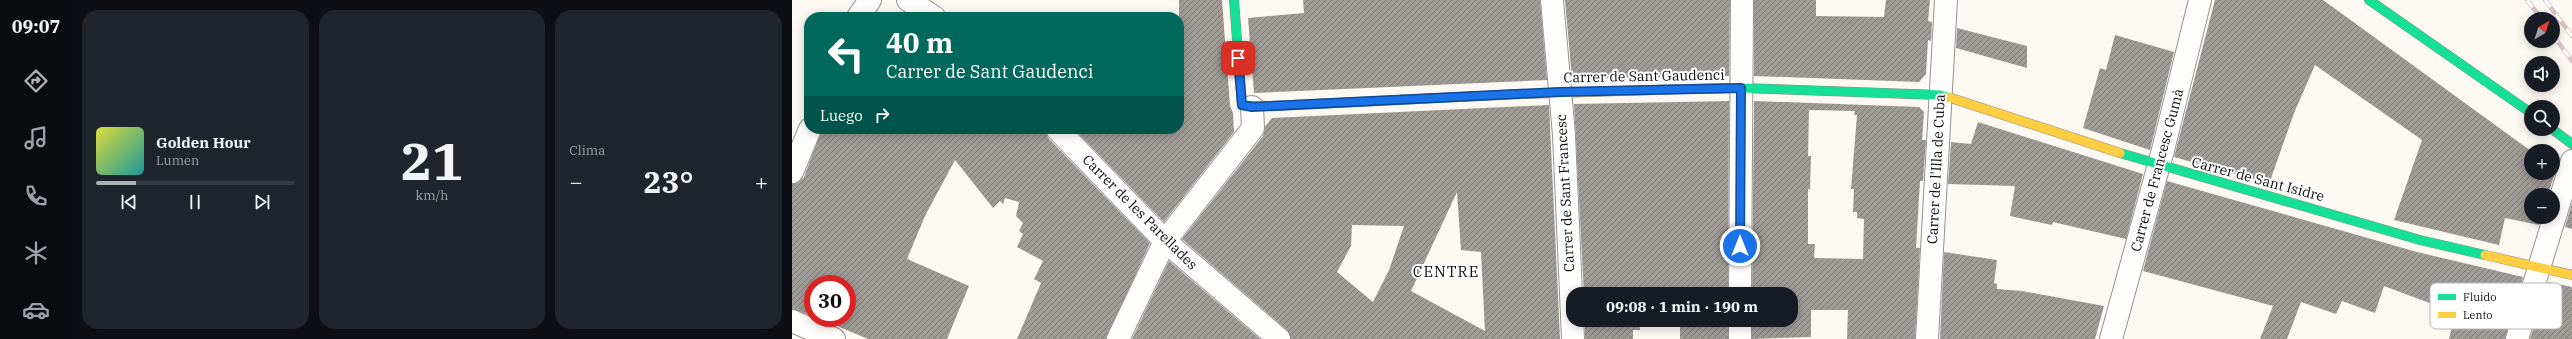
<!DOCTYPE html>
<html lang="es">
<meta charset="utf-8">
<style>
:root{--surface:#171b24;--page:#20242c;--text:#f1f3f6;--muted:#9ea1a6;--line:#363941;--accent:#b0b1b2}
body{margin:0;font-family:"IBM Plex Serif",serif;background:var(--page);color:var(--text);height:100vh;display:flex;flex-direction:column;font-size:15px;white-space:nowrap}
*{box-sizing:border-box;margin:0}
p{font-size:13px;color:var(--muted)}
.icon{flex:none;width:22px;height:22px;fill:none;stroke:currentColor;stroke-width:2;stroke-linecap:round;stroke-linejoin:round}
.map{position:relative;flex:1;overflow:hidden}
.sheet{display:flex;flex-direction:column;gap:10px;padding:10px;background:#0d0f14;width:720px}
.sheet>*{flex:none}
.top-card{position:absolute;left:12px;top:12px;width:380px;height:122px;border-radius:16px;box-shadow:0 2px 10px #0003;background:#00695c;color:#fff;overflow:hidden}
.needle{width:26px;rotate:39deg}
.fabs{position:absolute;left:1732px;top:12px;display:grid;gap:8px}
.fabs a{display:grid;place-items:center;width:36px;height:36px;border-radius:50%;background:var(--surface);box-shadow:0 2px 10px #0003;font-size:20px}
.speed{position:absolute;left:12px;top:275px;display:flex;gap:8px;font-size:20px;font-weight:700;text-align:center}
.speed>*{display:grid;place-content:center;width:52px;height:52px;border-radius:50%;background:var(--surface);box-shadow:0 2px 10px #0003;line-height:1}
.speed .limit{border:6px solid #d22;background:#fff;color:#111}
.pin{position:absolute;display:grid;place-items:center;width:34px;height:34px;color:#fff;margin:-17px;border-radius:8px;box-shadow:0 2px 6px #0006}
.me{position:absolute;width:44px;margin:-22px;rotate:0deg;stroke-linejoin:round;filter:drop-shadow(0 0 3px #0008)}
.turn{display:flex;align-items:center;gap:14px;height:84px;padding:0 16px;font-size:18px}
.turn .icon{width:52px;height:52px;stroke-width:2.5}
.turn b{display:block;font-size:28px;line-height:34px}
.then{display:flex;align-items:center;height:38px;padding:0 16px;background:#0003;gap:8px;font-size:15px}
.big{font-size:30px;font-weight:700;line-height:1.1}
.sheet .widget{flex:1;display:flex;flex-direction:column;justify-content:center;gap:6px;min-width:0;padding:0 14px;border-radius:16px;background:var(--page)}
.sheet .dial{align-items:center;gap:0}
.dial b{font-size:52px;line-height:1}
.song{display:flex;align-items:center;gap:12px}
.cover{width:48px;height:48px;border-radius:6px;background:linear-gradient(135deg,hsl(60 70% 55%),hsl(180 70% 35%))}
.played{height:4px;border-radius:2px;background:linear-gradient(90deg,var(--accent) 20%,var(--line) 20%)}
.keys{display:flex;justify-content:space-around;direction:ltr}
.heat{display:flex;justify-content:space-between;align-items:center;font-size:22px;direction:ltr}
.sheet .tiles{flex:1;display:grid;gap:10px;grid-template-columns:repeat(3,1fr)}
.trip{position:absolute;left:774px;top:287px;width:232px;height:40px;border-radius:16px;background:var(--surface);box-shadow:0 2px 10px #0003;font-weight:700;line-height:40px;text-align:center}
main{display:flex;flex:1;min-height:0}
.dock{display:flex;flex-direction:column;width:72px;justify-content:space-around;align-items:center;background:#090b0e;color:var(--muted)}
.dock .icon{width:28px;height:28px}
.dock .on{color:var(--accent)}
.dock b{font-size:18px;color:var(--text)}
.map>svg:first-child{display:block}
.building{fill:url(#building-hatch);fill-rule:evenodd}
.lines{fill:none;stroke-linecap:round;stroke-linejoin:round}
.street-casing{stroke:#959391;stroke-width:24}
.fast-casing{stroke:#8c8a87;stroke-width:10}
.slow-casing{stroke:#8c8a87;stroke-width:10}
.street{stroke:#fffefd;stroke-width:22}
.fast{stroke:#16e098;stroke-width:9}
.slow{stroke:#ffcf43;stroke-width:9}
.rail-casing{stroke:#d9c3c8;stroke-width:4.5}
.rail{stroke:#fff;stroke-width:3;stroke-dasharray:9;stroke-linecap:butt}
.route-casing{stroke:#114b97;stroke-width:10}
.route{stroke:#1a73e8;stroke-width:7}
.labels{text-anchor:middle;dominant-baseline:central;stroke-width:4;stroke-linejoin:round;paint-order:stroke}
.street-label{font-size:14px;fill:#0e0e0e;stroke:#fff}
.neighbourhood-label{font-size:15px;letter-spacing:1px;fill:#0e0e0e;stroke:#fff}
.key{fill:#fff;stroke:#b7b7b7;stroke-width:1}
.key-label{font-size:11px;fill:#0e0e0e}
</style>
<main>
<nav class="dock">
<b>09:07</b>
<svg class="icon on" aria-label="directions" viewBox="0 0 24 24"><path d="M12 3l9 9-9 9-9-9zM9 14v-3h6M13 9l2 2-2 2"/></svg>
<svg class="icon" aria-label="music" viewBox="0 0 24 24"><path d="M9 18V5l10-2v13"/><circle cx="6" cy="18" r="3"/><circle cx="16" cy="16" r="3"/></svg>
<svg class="icon" aria-label="phone" viewBox="0 0 24 24"><path d="M5 4h4l2 5-3 2q2 4 5 5l2-3 5 2v4C11 20 4 13 5 4z"/></svg>
<svg class="icon" aria-label="climate" viewBox="0 0 24 24"><path d="M12 3v18M4 7l16 10M4 17L20 7"/></svg>
<svg class="icon" aria-label="car" viewBox="0 0 24 24"><path d="M5 17H2v-5l4-1 3-4h7l3 4 3 1v5h-3M9 17h6M6 11h13"/><circle cx="7" cy="17" r="2"/><circle cx="17" cy="17" r="2"/></svg>
</nav>
<section class="sheet">
<div class="tiles">
<div class="widget">
<div class="song"><i class="cover"></i><div><b>Golden Hour</b><p>Lumen</p></div></div>
<div class="played"></div>
<div class="keys"><svg class="icon" aria-label="previous" viewBox="0 0 24 24"><path d="M18 5L8 12l10 7zM5 5v14"/></svg><svg class="icon" aria-label="pause" viewBox="0 0 24 24"><path d="M8 5v14M16 5v14"/></svg><svg class="icon" aria-label="next" viewBox="0 0 24 24"><path d="M6 5l10 7-10 7zM19 5v14"/></svg></div>
</div>
<div class="widget dial"><b>21</b><p>km/h</p></div>
<div class="widget"><p>Clima</p>
<div class="heat"><a>−</a><b class="big">23°</b><a>+</a></div>
</div>
</div>
</section>
<div class="map">
<svg width="1780" height="339" viewBox="0 0 1780 339">
<defs>
<pattern id="building-hatch" width="6" height="6" patternUnits="userSpaceOnUse"><rect width="6" height="6" fill="#9f9c98"/><path d="M-1 1l2-2M0 6l6-6M5 7l2-2" fill="none" stroke="#807e7a"/></pattern>
</defs>
<rect width="100%" height="100%" fill="#fcf8f2"/>
<path class="building" d="M387,0H430L438,106L441,113L442,132L372,222L282,129H387Z
M511,0H748L755,80L462,93L456,18L512,13Z
M773,0H938L937,76L780,79Z
M962,0H1024V16L1092,17L1094,0H1138L1136,21L1140,22L1139,41L1136,40L1134,74L1127,82L962,76Z
M1423,0H1531L1739,151V173H1761V167L1764,169L1756,195H1739V217H1750L1747,225L1713,218L1707,245L1602,220L1630,140L1523,65L1502,113L1477,184L1382,157Z
M1165,28L1235,46V68L1164,48Z
M1323,35L1382,52L1358,150L1291,128L1308,68L1314,70Z
M937,101L936,294H792L782,104Z
M962,101L1127,107L1132,112L1130,140H1134L1131,181H1128L1124,248H1128L1123,339H1055L1056,310H1019V337L960,339V320H999V294H960ZM1017,110L1063,111L1062,115H1065L1059,189H1062L1061,212H1065V218L1072,219L1071,259L1022,258L1023,244H1016V189H1018L1019,156H1016Z
M757,105L768,339H499L495,330L390,239L471,136L473,127L480,118ZM665,192L669,250L689,252L693,331L619,291ZM560,225L612,226L597,270L581,302L545,272L559,246Z
M1186,122L1351,174L1334,239L1261,222L1260,225L1218,216L1223,186L1156,184L1159,142L1179,144Z
M30,129H253L256,138L358,243L314,339H225L249,283L242,279L251,261L225,247L231,234L227,231L231,223L224,216L227,202L213,198L211,204L208,201L201,208L163,160L133,216L115,259L177,286L155,339H76L26,318H55V284H21V316L0,309V184L7,182L12,177Z
M1375,181L1625,252L1731,277L1713,339H1657L1662,319L1646,313L1648,307L1592,286L1583,313L1550,301L1544,314L1509,302L1495,339H1468L1481,306L1351,271Z
M1780,203V229L1773,227Z
M1152,252L1205,260L1202,283L1205,284V289L1230,291L1312,306L1303,339H1148Z
M377,261L468,339H340Z
M1756,282L1780,287V339H1738Z
M793,320H847L848,330H841V339H793Z
M888,320H936V339H888Z"/>
<g class="lines">
<defs>
<path id="street" d="M116,0L142,17
M760,0L772,135L781,339
M66,17L78,0
M265,129L373,241L487,339
M0,172L18,129
M948,294L950,0
M0,321L42,339
M326,339L373,241L461,128L460,107
M948,339V320
M1135,339L1154,0
M1319,339L1371,150L1408,0
M1725,339L1780,161"/>
<path id="fast" d="M442,0L450,105L480,106L730,94
M1577,0L1739,113
M892,89L949,88L1148,95L1156,97
M1760,129L1780,144
M1328,153L1628,240L1693,255"/>
<path id="slow" d="M730,94L892,89
M1156,97L1328,153
M1693,255L1780,275"/>
</defs>
<use href="#street" class="street-casing"/>
<use href="#fast" class="fast-casing"/>
<use href="#slow" class="slow-casing"/>
<use href="#street" class="street"/>
<use href="#fast" class="fast"/>
<use href="#slow" class="slow"/>
<defs>
<path id="rail" d="M1735,0L1750,19
M1753,0L1780,36
M1761,35L1780,61"/>
</defs>
<use href="#rail" class="rail-casing"/>
<use href="#rail" class="rail"/>
</g>
<g class="lines">
<defs>
<path id="route" d="M446,58L450,105L460,107L767,92L949,88L948,246"/>
</defs>
<use href="#route" class="route-casing"/>
<use href="#route" class="route"/>
</g>
<g class="labels">
<g class="street-label">
<text transform="translate(852 76) rotate(-1)">Carrer de Sant Gaudenci</text>
<text transform="translate(1144 169) rotate(-87)">Carrer de l'Illa de Cuba</text>
<text transform="translate(1365 170) rotate(-75)">Carrer de Francesc Gumà</text>
<text transform="translate(1466 179) rotate(15)">Carrer de Sant Isidre</text>
<text transform="translate(773 193) rotate(-93)">Carrer de Sant Francesc</text>
<text transform="translate(348 212) rotate(45)">Carrer de les Parellades</text>
</g>
<g class="neighbourhood-label">
<text x="654" y="271">CENTRE</text>
</g>
</g>
<rect x="1638" y="283" width="132" height="46" rx="6" class="key"/>
<rect x="1646" y="294" width="18" height="6" fill="#16e098"/>
<rect x="1646" y="312" width="18" height="6" fill="#ffcf43"/>
<g class="key-label">
<text x="1671" y="301">Fluido</text>
<text x="1671" y="319">Lento</text>
</g>
</svg>
<div class="fabs">
<a><svg class="needle" viewBox="-14 -14 28 28"><path d="M0-13l5 13h-10z" fill="#e53935"/><path d="M0 13l5-13h-10z" fill="#9ea1a6"/></svg></a>
<a><svg class="icon" aria-label="sound" viewBox="0 0 24 24"><path d="M4 9h4l5-4v14l-5-4H4zM17 9q2 3 0 6"/></svg></a>
<a><svg class="icon" aria-label="search" viewBox="0 0 24 24"><circle cx="10" cy="10" r="6"/><path d="M15 15l6 6"/></svg></a>
<a>+</a>
<a>−</a>
</div>
<div class="speed"><div class="limit">30</div></div>
<div class="pin" style="left:446px;top:58px;background:#d93025"><svg class="icon" aria-label="arrive" viewBox="0 0 24 24"><path d="M6 21V4h12l-3 4 3 4H6"/></svg></div>
<svg class="me" style="left:948px;top:246px" viewBox="-20 -20 40 40"><circle r="17" fill="#1a73e8" stroke="#fff" stroke-width="3"/><path d="M0-11L8 9 0 5-8 9z" fill="#fff"/></svg>
<div class="trip">09:08 · 1 min · 190 m</div>
<div class="top-card">
<div class="turn"><svg class="icon" aria-label="left" viewBox="0 0 24 24"><path d="M17 20v-9H6M10 6l-5 5 5 5"/></svg><div><b>40 m</b>Carrer de Sant Gaudenci</div></div>
<div class="then">Luego<svg class="icon" aria-label="right" viewBox="0 0 24 24"><path d="M7 20v-9h11M14 6l5 5-5 5"/></svg></div>
</div>
</div>
</main>
